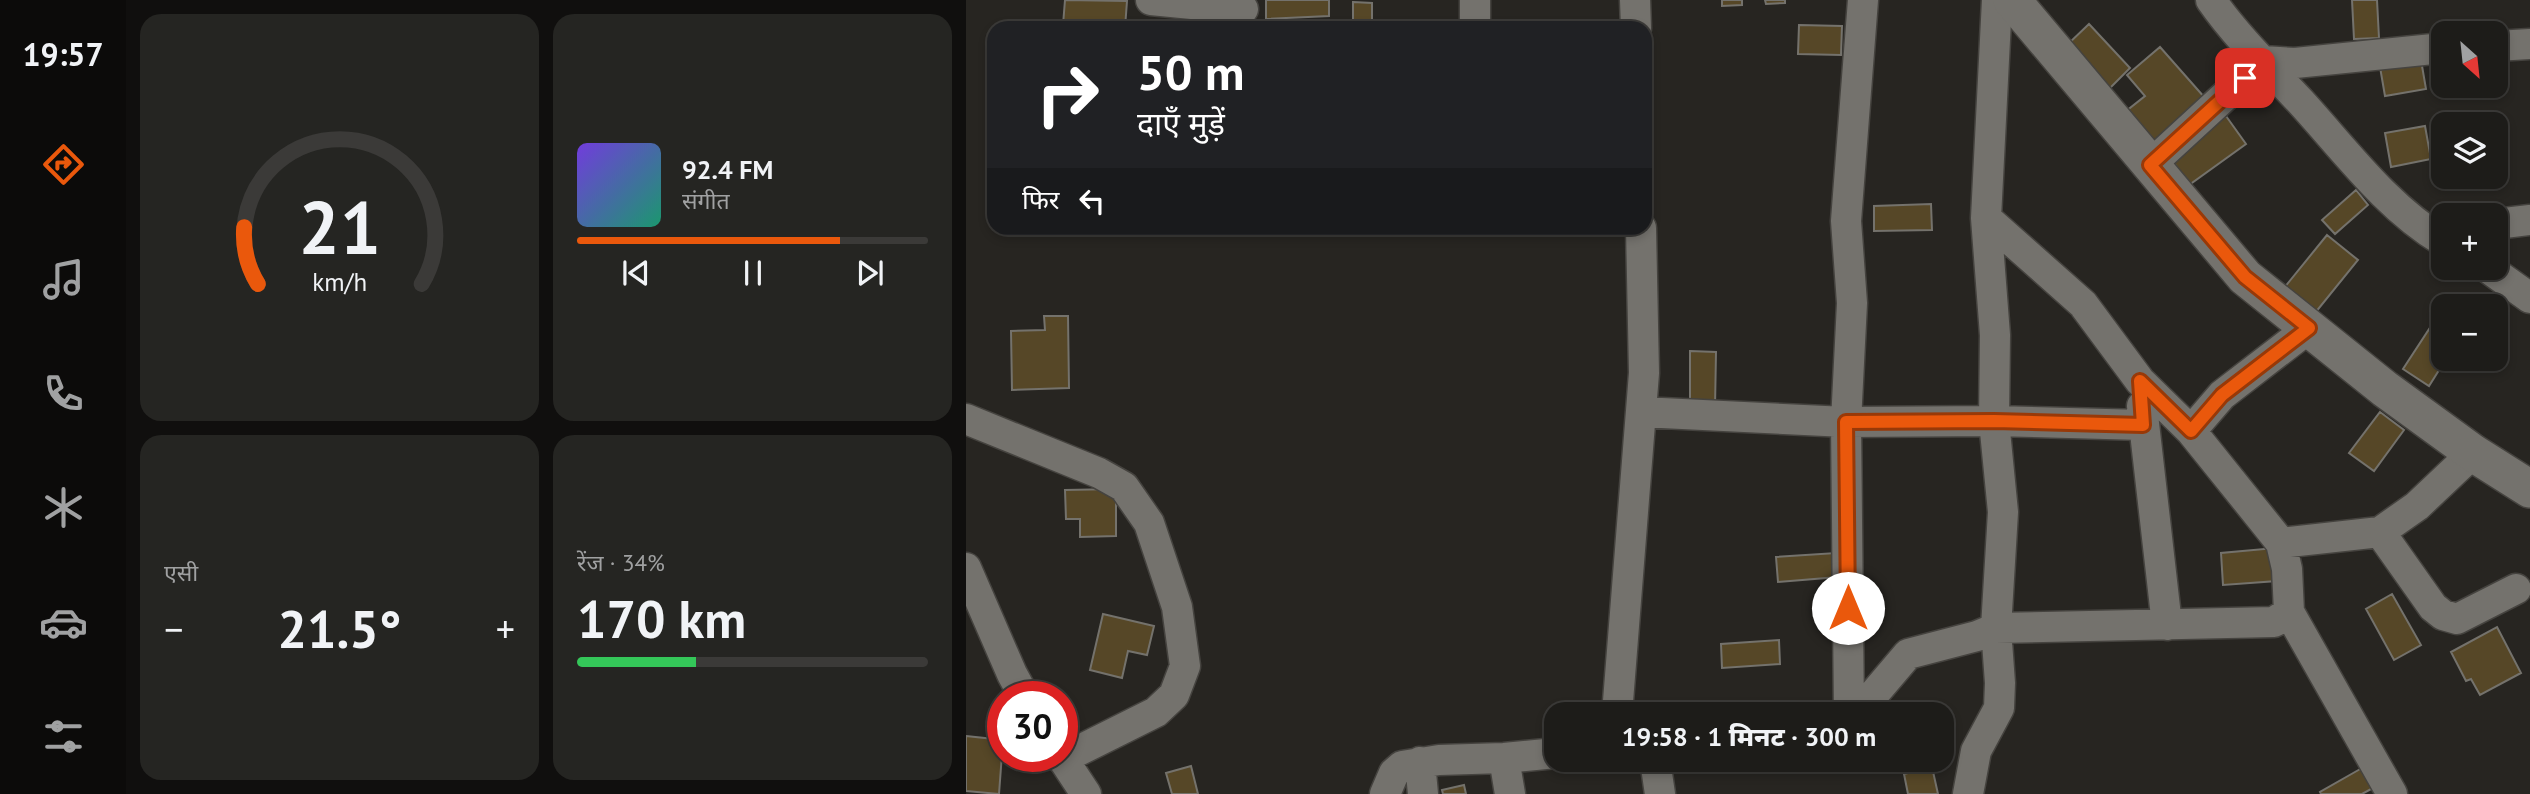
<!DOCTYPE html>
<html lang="hi">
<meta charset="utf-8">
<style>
:root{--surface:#1d1c19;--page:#252522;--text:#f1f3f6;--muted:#a0a1a2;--line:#3b3a38;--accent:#ea580c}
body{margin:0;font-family:"PT Sans","Noto Sans Devanagari",sans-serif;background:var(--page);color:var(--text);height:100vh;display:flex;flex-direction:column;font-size:26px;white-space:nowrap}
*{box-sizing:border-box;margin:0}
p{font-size:23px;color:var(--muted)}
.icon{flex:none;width:38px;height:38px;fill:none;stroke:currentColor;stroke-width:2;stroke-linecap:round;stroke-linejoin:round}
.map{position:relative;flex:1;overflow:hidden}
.side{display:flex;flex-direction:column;gap:14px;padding:14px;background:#100f0e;width:840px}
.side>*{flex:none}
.guide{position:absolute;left:21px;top:21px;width:665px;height:214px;border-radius:21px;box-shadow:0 4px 10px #0003,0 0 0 2px var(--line);background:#202124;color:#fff;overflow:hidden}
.needle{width:46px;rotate:153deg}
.tools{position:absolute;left:1465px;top:21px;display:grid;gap:14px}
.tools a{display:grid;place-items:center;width:77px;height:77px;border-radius:14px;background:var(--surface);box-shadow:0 4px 10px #0003,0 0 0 2px var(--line);font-size:35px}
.speed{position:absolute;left:21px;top:681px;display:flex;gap:14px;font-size:35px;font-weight:700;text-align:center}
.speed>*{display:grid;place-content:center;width:91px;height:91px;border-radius:50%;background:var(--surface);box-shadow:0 4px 10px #0003,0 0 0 2px var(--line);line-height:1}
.speed .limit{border:10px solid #d22;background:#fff;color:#111}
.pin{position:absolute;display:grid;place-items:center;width:60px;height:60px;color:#fff;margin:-30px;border-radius:14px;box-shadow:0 4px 10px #0006}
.me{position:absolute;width:77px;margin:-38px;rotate:0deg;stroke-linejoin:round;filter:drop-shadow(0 0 5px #0008)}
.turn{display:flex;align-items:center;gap:24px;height:147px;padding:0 35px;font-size:32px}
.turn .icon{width:91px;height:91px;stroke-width:2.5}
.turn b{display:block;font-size:49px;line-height:60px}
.then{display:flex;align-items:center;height:66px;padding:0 35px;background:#0003;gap:14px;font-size:26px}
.big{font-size:52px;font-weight:800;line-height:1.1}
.side .tile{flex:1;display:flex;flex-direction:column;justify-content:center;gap:10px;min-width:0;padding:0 24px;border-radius:21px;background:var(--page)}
.side .dial{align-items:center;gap:0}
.dial svg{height:182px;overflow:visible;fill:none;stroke:var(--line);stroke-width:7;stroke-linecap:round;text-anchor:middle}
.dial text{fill:var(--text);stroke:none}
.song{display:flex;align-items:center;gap:21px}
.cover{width:84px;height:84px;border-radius:10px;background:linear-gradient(135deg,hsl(260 70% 55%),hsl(160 70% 35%))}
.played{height:7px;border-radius:4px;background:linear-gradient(90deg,var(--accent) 75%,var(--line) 75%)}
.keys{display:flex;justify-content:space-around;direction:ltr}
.heat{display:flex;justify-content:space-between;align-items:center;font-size:38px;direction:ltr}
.charge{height:10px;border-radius:5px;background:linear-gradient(90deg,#34c759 34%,var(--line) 0)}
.side .tiles{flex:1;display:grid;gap:14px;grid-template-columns:repeat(2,1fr)}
.trip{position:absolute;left:578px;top:702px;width:410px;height:70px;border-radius:21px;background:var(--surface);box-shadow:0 4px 10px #0003,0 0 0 2px var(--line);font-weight:800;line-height:70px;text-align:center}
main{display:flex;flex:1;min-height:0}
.tabs{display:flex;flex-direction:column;width:126px;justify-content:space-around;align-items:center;background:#0c0b0a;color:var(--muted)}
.tabs .icon{width:49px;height:49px}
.tabs .on{color:var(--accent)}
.tabs b{font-size:32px;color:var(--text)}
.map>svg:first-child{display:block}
.building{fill:#564727;stroke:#74726c;stroke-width:2}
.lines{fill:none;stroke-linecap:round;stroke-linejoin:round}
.minor-casing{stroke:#45433f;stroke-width:33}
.tertiary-casing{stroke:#45433f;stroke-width:40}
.minor{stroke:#74726d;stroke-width:30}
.tertiary{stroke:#74726d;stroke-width:37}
.route-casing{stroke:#983908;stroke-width:18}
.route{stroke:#ea580c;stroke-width:12}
</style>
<main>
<nav class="tabs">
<b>19:57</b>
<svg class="icon on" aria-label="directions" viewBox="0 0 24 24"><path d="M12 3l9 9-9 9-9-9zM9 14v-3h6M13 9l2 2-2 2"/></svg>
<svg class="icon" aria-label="music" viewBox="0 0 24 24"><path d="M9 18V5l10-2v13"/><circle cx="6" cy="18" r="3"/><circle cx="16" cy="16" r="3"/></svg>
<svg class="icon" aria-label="phone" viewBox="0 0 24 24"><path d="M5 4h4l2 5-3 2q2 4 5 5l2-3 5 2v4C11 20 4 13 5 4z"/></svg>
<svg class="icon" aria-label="climate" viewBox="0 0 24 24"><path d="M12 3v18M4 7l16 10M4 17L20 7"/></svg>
<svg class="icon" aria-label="car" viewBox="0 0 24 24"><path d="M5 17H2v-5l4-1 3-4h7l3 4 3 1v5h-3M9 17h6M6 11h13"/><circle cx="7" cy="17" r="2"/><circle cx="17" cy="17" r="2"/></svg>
<svg class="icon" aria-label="filters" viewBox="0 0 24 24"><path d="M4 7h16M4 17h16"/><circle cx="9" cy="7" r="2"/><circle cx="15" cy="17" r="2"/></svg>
</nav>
<section class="side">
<div class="tiles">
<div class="tile dial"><svg viewBox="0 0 100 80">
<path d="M14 69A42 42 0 1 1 86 69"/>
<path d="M14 69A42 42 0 0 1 8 44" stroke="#ea580c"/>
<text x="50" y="56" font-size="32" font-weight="700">21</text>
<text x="50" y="72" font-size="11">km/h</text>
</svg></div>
<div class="tile">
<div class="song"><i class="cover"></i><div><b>92.4 FM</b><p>संगीत</p></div></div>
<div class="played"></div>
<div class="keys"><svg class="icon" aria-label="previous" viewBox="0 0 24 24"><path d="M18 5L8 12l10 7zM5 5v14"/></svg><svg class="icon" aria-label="pause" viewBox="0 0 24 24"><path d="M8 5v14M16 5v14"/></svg><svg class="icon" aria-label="next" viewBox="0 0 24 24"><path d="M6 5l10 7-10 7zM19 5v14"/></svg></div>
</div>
<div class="tile"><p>एसी</p>
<div class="heat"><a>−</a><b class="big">21.5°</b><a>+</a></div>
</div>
<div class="tile"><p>रेंज · 34%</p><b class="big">170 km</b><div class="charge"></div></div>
</div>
</section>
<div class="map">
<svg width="1564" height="794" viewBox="0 0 1564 794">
<rect width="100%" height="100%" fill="#272521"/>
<path class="building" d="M99,0L161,1L159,28L97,25Z
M300,0H363V16L300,19Z
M756,0H776V5L756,6Z
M799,0H819V3L800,4Z
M1386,0H1411L1413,38L1388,39Z
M387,2L406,3V23H387Z
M1123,24L1164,68L1143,89L1101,45Z
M833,25L876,26L875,55L832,54Z
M1194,47L1239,98L1186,143L1159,112L1179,96L1161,75Z
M1455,60L1460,89L1419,96L1414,67Z
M1260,116L1280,144L1223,185L1204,157Z
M1459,126L1465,159L1425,167L1419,133Z
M1390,190L1402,205L1369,234L1356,220Z
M965,204L966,230L908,231V206Z
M1361,235L1392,260L1349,313L1318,288Z
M78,316H102L103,388L46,390L45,331L79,330Z
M1471,317L1477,321V359H1480L1463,386L1437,369Z
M724,351L750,352L749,408H724Z
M1414,412L1438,430L1408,471L1383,453Z
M150,489V536L114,537V519H100L99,490Z
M1309,548L1311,581L1257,585L1255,553Z
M870,553L872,577L812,582L810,557Z
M1426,594L1455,645L1428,660L1400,609Z
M137,614L188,626L181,655L162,651L156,678L124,670Z
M1531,627L1555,673L1514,695L1505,679L1500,681L1485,652Z
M813,640L814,664L756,668L755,644Z
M0,736L37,740L33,794L0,791Z
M225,766L232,794H206L200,773Z
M966,767L972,794H942L938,774Z
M1396,768L1407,788L1396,794H1355L1354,792Z
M498,785L500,794H477L476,790Z"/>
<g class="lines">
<defs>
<path id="minor" d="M185,0L277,9
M509,0V28
M669,0L670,28
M1031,0L1020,218L1117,304L1174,381L1225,431
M1245,0C1270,36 1304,69 1334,101C1378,149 1421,208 1477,241
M1530,46L1564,44
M1184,165L1297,61L1329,63L1477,48
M1530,224L1564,220
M1522,268L1564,298
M1343,328L1256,395L1225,431L1315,543L1414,532
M1176,406L1201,625
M675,412L880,422L1028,421L1177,425
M0,419L133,473L158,487L183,523L211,607L219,666L208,695L190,712L96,759
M1507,453L1451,506L1414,532L1467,607L1477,615L1491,619L1550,589
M0,568L46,674L58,696
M1323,612L1426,794
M651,714L678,373L675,228
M883,714L880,422L886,303L880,221L897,0
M891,714L942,654L1011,636L1030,628L1037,512L1028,421L1029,335L1020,218
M95,756L120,794
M538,758L544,794
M689,760L694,794
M454,762L457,794
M419,794L428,773L436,766L473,760L538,758L590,753
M1002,794L1010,751L1033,708L1034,683L1030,628L1308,622L1323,612L1321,569L1315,543"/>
<path id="tertiary" d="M1046,0L1279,277L1419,389L1507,453L1564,489"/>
</defs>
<use href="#minor" class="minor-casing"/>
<use href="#tertiary" class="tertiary-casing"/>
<use href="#minor" class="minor"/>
<use href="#tertiary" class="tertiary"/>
</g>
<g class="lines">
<defs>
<path id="route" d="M882,608L880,422L1028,421L1177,425L1174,381L1225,431L1256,395L1343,328L1279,277L1184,165L1279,78"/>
</defs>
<use href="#route" class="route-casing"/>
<use href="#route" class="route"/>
</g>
</svg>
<div class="tools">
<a><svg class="needle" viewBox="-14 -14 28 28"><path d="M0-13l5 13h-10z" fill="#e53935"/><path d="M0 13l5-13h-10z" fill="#a0a1a2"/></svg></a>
<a><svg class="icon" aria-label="layers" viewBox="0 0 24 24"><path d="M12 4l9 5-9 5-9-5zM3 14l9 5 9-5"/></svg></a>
<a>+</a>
<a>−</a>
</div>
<div class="speed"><div class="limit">30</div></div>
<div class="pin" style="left:1279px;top:78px;background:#d93025"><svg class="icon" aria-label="arrive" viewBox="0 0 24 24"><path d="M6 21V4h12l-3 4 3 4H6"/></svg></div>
<svg class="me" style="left:882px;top:608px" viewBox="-20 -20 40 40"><circle r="19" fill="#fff"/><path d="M0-13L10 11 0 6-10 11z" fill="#ea580c"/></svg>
<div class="trip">19:58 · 1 मिनट · 300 m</div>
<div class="guide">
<div class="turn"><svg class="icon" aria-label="right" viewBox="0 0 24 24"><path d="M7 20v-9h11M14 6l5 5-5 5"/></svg><div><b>50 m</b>दाएँ मुड़ें</div></div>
<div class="then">फिर<svg class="icon" aria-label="left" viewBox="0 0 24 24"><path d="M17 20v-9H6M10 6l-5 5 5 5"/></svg></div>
</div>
</div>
</main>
